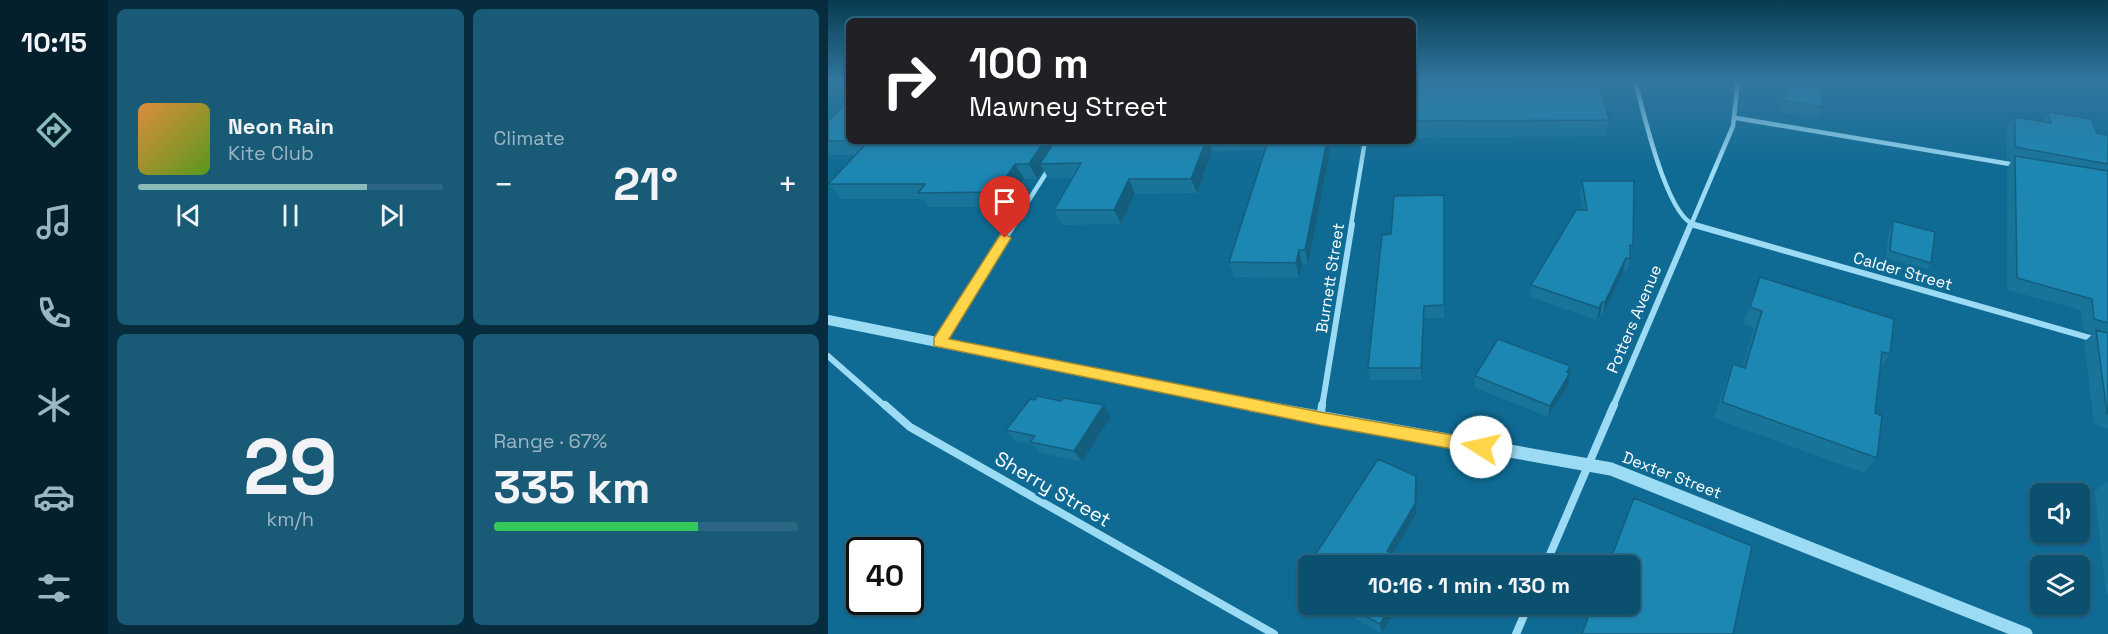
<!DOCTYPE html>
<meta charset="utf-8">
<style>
:root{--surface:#0b506f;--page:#195a77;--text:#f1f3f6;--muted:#9ab5c3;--line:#2b6782;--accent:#8bbbb9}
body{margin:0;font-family:"Space Grotesk",sans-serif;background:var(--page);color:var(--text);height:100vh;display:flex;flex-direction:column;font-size:22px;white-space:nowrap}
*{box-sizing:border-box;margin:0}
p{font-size:20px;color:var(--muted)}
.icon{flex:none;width:33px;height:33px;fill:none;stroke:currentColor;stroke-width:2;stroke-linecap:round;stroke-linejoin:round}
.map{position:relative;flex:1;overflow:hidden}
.drawer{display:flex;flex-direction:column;gap:9px;padding:9px;background:#062c3d;width:720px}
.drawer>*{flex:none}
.guide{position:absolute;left:18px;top:18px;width:570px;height:126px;border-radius:9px;box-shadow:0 2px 4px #0004,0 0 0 2px var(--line);background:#202124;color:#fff;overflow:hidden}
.buttons{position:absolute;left:1202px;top:483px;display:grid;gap:12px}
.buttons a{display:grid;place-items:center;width:60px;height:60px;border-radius:9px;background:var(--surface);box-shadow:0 2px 4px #0004,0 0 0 2px var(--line);font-size:30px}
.speed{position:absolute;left:18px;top:537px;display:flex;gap:12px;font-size:30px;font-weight:700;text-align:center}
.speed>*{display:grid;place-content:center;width:78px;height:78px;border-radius:50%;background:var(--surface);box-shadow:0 2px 4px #0004,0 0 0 2px var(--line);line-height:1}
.speed .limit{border:3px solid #111;border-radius:9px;background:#fff;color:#111}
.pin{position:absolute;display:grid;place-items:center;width:51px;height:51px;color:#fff;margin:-62px -26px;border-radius:50% 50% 50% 0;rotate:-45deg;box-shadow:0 0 6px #0007}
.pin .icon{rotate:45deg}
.me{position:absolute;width:66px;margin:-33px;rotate:280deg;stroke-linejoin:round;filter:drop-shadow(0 0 4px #0008)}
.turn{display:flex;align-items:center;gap:21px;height:126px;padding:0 24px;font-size:27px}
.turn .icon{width:78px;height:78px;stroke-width:2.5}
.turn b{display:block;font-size:42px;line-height:51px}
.big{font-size:45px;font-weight:700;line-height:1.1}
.drawer .widget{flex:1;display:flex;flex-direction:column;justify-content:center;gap:9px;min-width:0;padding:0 21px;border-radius:9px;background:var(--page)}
.drawer .dial{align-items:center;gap:0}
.dial b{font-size:78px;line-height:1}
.song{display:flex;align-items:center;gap:18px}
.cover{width:72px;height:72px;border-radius:9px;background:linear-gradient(135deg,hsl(30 70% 55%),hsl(90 70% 35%))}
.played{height:6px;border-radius:3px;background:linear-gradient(90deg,var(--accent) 75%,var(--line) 75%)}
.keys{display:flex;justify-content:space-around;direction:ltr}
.heat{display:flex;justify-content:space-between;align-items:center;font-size:33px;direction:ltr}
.charge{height:9px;border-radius:4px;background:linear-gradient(90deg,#34c759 67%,var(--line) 0)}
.drawer .tiles{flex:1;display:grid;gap:9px;grid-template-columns:repeat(2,1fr)}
.trip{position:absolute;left:470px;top:555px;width:342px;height:60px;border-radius:9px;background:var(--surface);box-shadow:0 2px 4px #0004,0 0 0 2px var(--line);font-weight:700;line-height:60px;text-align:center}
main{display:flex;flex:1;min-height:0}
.tab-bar{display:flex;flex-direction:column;width:108px;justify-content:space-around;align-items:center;background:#04202c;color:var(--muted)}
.tab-bar .icon{width:42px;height:42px}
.tab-bar .current{color:var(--accent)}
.tab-bar b{font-size:27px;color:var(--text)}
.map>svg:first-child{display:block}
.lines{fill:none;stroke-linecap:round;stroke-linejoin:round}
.minor-far2{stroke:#9cdbf4;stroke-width:4.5}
.minor-far1{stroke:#9cdbf4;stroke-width:6}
.minor{stroke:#9cdbf4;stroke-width:8}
.tertiary-far1{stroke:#9cdbf4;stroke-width:10}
.tertiary{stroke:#9cdbf4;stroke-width:13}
.wall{fill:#19749a}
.shaded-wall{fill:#145e7d}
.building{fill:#1d87b3;stroke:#145e7d;stroke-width:1.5}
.route{fill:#ffd54a;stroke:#a68a30;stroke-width:1.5}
.labels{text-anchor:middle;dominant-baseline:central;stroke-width:6;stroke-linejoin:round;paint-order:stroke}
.street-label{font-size:16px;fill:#fff;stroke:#0f6b94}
.near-street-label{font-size:20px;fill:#fff;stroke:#0f6b94}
</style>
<main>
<nav class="tab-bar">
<b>10:15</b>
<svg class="icon current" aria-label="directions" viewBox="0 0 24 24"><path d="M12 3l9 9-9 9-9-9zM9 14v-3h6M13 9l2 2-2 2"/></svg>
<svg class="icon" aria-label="music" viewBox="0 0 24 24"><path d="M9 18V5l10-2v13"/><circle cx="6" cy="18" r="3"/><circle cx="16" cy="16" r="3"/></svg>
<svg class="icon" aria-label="phone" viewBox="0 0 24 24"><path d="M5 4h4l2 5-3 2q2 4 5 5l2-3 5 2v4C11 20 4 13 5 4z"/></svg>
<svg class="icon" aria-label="climate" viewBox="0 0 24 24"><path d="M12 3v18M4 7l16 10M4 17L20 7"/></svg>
<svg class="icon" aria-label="car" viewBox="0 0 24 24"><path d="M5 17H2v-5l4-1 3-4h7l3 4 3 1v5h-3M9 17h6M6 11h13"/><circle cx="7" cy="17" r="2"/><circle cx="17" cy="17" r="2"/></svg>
<svg class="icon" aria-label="filters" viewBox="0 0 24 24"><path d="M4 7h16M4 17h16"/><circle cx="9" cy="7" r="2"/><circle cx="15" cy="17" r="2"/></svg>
</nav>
<section class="drawer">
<div class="tiles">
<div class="widget">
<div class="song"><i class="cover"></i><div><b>Neon Rain</b><p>Kite Club</p></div></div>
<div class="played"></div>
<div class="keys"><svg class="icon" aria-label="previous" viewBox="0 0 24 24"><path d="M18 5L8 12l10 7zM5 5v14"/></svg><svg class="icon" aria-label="pause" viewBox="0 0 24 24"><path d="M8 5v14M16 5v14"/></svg><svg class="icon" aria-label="next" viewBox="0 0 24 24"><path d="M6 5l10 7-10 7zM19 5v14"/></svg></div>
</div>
<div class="widget"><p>Climate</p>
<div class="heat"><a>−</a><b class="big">21°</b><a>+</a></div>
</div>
<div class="widget dial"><b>29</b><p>km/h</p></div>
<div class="widget"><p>Range · 67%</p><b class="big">335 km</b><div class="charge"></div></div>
</div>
</section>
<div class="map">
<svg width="1280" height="634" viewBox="0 0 1280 634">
<rect width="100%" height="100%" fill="#0f6b94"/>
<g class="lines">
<path class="minor-far2" d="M807,81C815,109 838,217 867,225
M908,118L1188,165
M185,225L222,167
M523,225L537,141
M863,225L905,126L910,81"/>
<path class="minor-far1" d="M863,224L1280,343
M111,342L186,224
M0,356L58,407
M494,407L524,224
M785,407L863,224"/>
<path class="minor" d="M57,405L82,427L446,634
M492,419L494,405
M717,566L786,405
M688,634L701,604"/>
<path class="tertiary-far1" d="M0,320L430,407"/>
<path class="tertiary" d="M423,405L783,469L1198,634"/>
</g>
<path class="wall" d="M585,81L781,120L778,136L585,138Z
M951,81H994V107L989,119L952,113Z
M21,101V141H504L480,265L474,264L471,278L406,277L401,262L437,150L384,151L369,193L307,194L293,224L234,225L226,210L244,178H220L215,169L209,179H196L177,207H101L94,199H13L0,184L28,155H0V121Z
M1219,112L1269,133L1280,135V429L1266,424L1256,342L1265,334L1255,330L1253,310L1179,290V168L1184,160L1179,159V128L1187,117L1214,121Z
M754,181L805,246L799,271H795L775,315H772L769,320L702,297L703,285L755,210L752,194Z
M616,195V318H596L594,380H542L540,368L563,234Z
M1065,221L1103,263L1099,269L1058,258L1061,228Z
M932,277L1062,354L1052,368L1047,413L1049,458L1036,473L886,418L898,381L905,364L914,367L926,328L915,324L925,294Z
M647,376L740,385L720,417L647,388Z
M283,417L254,462L212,453L205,445L188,442L178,430Z
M1280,481V595L1278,594L1267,491Z
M480,566V593L474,590L470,581Z
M501,604H570L554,633Z"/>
<path class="shaded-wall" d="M216,141H233L212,164L215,169L209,179L201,164Z
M378,141H381L384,151L369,193L363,179Z
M499,141H504L480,265L477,250Z
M187,164L196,179L177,207L168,192Z
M301,179L307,194L293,224L286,210Z
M471,250L474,264L471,278L468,263Z
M798,258L795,271L775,315L777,302Z
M774,302L772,315L769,320L771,308Z
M596,306V318L594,380L593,368Z
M742,366L740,377L742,373L740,385L720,417L722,406Z
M276,405L283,417L254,462L246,451Z
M588,476L589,487L588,514L561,561L559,551Z
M563,604H570L554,633L552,624Z"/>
<path class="building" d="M585,81H771L781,120L585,121Z
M956,81H994V107L956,101Z
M21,101V141H0V121Z
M1219,112L1263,119L1269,133L1280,135V164L1187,147V117L1223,123Z
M41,141H216L201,164H187L168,192L90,193L97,184H0Z
M227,141H378L363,179H301L286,210H226L253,163L212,164Z
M440,141H499L477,250H471L468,263L401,262Z
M1187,156L1280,171V323L1266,319L1264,299L1189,278Z
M754,181H806L805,246L802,245V259L798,258L777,302H774L771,308L703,285L748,210H759Z
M616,195V305L596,306L593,368H540L554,235L563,234L566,196Z
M1065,221L1107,232L1103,263L1062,251Z
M932,277L1066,319L1062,354L1054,352L1047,413L1054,416L1049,458L894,402L905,364L917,368L934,311L922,307Z
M1268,330L1280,333V414L1279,413Z
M670,339L742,366L739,372L742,373L722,406L647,376Z
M209,396L233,401L235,398L276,405L246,451L202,442L207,436L178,430L202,399L207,400Z
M550,459L588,476L587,504L559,551L585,564L584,566H480Z
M806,498L924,546L905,634H754L765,604H801V566H780Z
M480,566V586L470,581Z
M515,604H563L552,624Z"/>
<linearGradient id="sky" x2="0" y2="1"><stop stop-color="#083b51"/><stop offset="0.48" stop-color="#31779f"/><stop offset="1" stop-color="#31779f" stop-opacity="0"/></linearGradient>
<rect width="1280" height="169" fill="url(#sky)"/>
<path class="route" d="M177,234L183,238L121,339L492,412L653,440L659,442L661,447L659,452L653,454L492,425L106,346V338L172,235Z"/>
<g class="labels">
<g class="street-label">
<text transform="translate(1075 271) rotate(16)">Calder Street</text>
<text transform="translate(502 278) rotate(-81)">Burnett Street</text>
<text transform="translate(806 319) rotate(-67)">Potters Avenue</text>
<text transform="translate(844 475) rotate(21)">Dexter Street</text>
</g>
<g class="near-street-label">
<text transform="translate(225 489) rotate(30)">Sherry Street</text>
</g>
</g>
</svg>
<div class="buttons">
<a><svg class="icon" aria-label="sound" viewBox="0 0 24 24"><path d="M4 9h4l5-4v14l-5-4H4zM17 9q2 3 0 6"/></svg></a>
<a><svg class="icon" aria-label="layers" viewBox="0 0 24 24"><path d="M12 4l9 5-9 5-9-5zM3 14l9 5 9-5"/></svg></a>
</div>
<div class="speed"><div class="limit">40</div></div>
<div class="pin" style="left:177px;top:238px;background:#d93025"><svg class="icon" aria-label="arrive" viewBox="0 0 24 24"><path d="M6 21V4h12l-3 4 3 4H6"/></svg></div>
<svg class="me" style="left:653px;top:447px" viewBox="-20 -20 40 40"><circle r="19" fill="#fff"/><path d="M0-13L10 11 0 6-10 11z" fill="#ffd54a"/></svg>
<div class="trip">10:16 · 1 min · 130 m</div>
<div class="guide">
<div class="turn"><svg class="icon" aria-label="right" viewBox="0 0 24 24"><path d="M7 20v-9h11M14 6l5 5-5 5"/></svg><div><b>100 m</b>Mawney Street</div></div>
</div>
</div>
</main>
